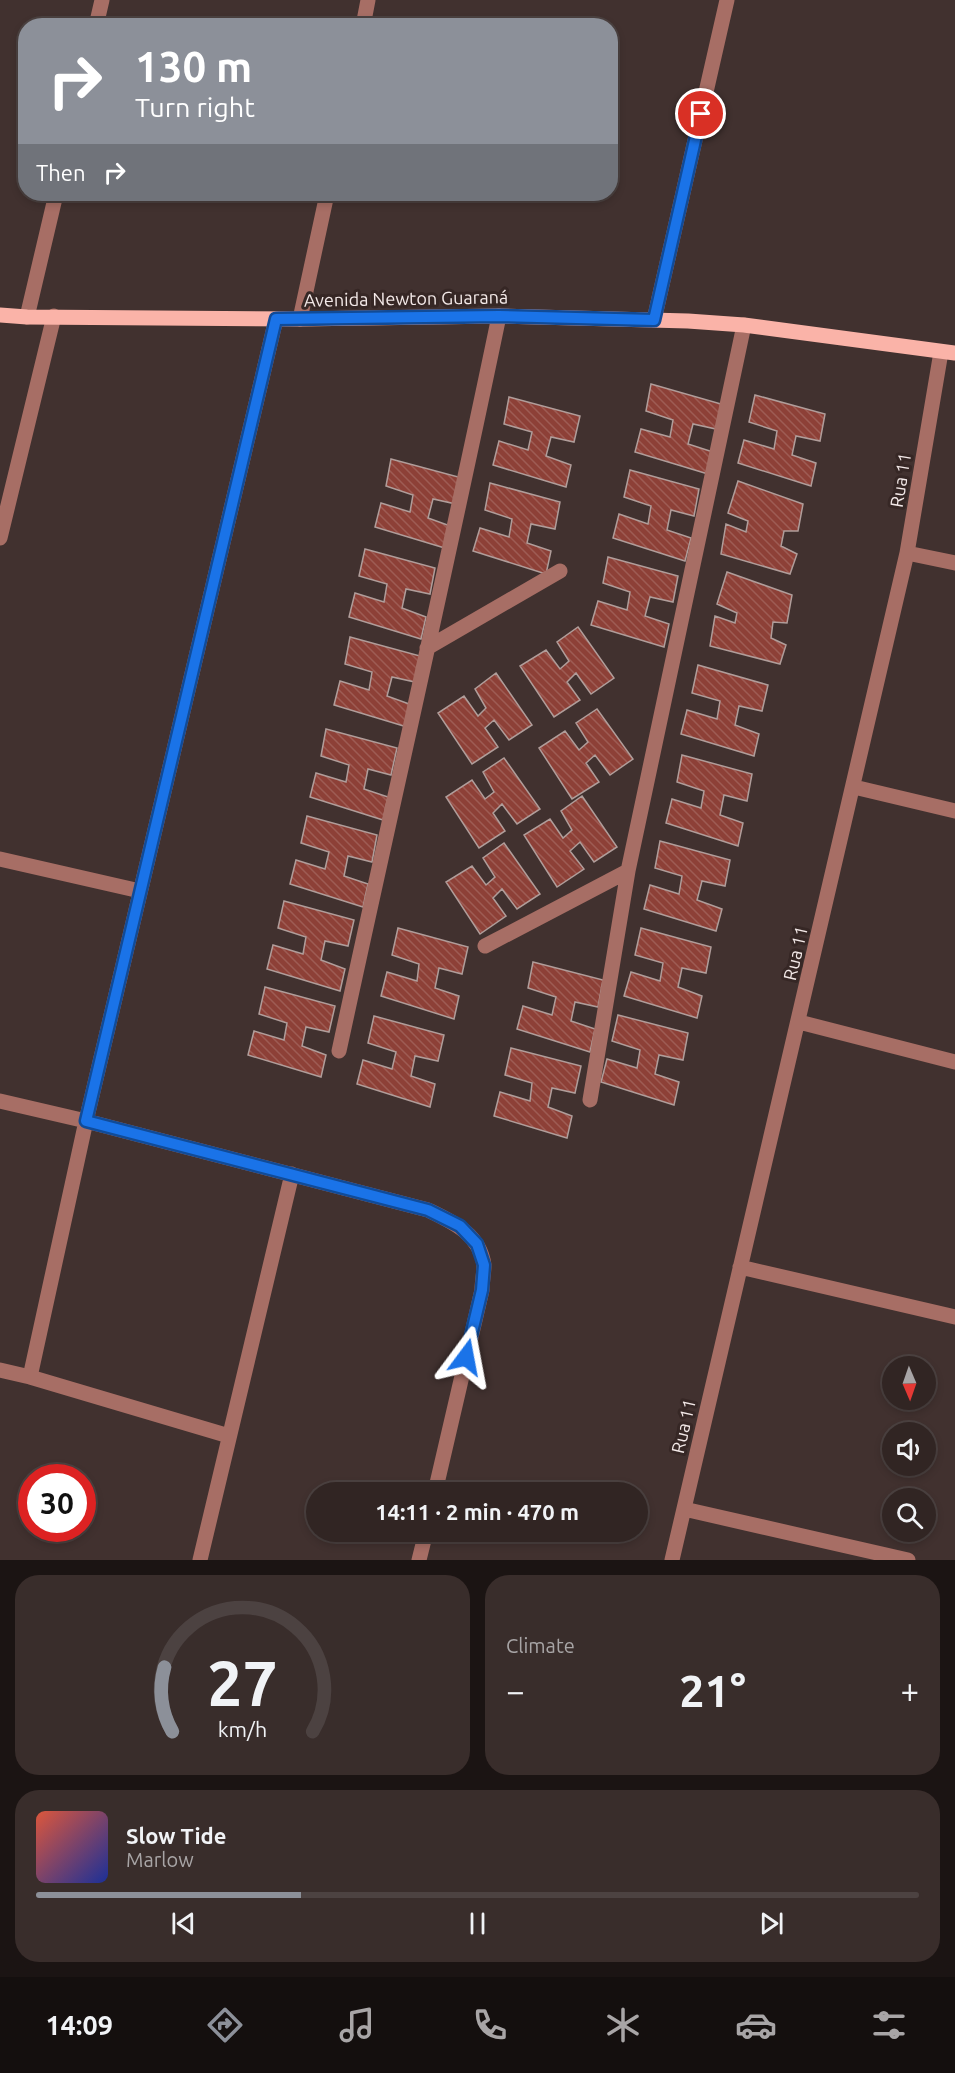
<!DOCTYPE html>
<meta charset="utf-8">
<style>
:root{--surface:#312523;--page:#392d2b;--text:#f1f3f6;--muted:#a8a5a6;--line:#4c4241;--accent:#8c9099}
body{margin:0;font-family:Ubuntu,sans-serif;background:var(--page);color:var(--text);height:100vh;display:flex;flex-direction:column;font-size:22px;white-space:nowrap}
*{box-sizing:border-box;margin:0}
p{font-size:20px;color:var(--muted)}
.icon{flex:none;width:33px;height:33px;fill:none;stroke:currentColor;stroke-width:2;stroke-linecap:round;stroke-linejoin:round}
.map{position:relative;height:1560px;overflow:hidden}
.drawer{display:flex;flex-direction:column;gap:15px;padding:15px;background:#1b1413;flex:1}
.drawer>*{flex:none}
.banner{position:absolute;left:18px;top:18px;width:600px;height:183px;border-radius:24px;box-shadow:0 3px 9px #0003,0 0 0 2px var(--line);background:#8c9099;color:#fff;overflow:hidden}
.needle{width:39px;rotate:178deg}
.tools{position:absolute;left:882px;top:1356px;display:grid;gap:12px}
.tools a{display:grid;place-items:center;width:54px;height:54px;border-radius:50%;background:var(--surface);box-shadow:0 3px 9px #0003,0 0 0 2px var(--line);font-size:30px}
.speed{position:absolute;left:18px;top:1464px;display:flex;gap:12px;font-size:30px;font-weight:700;text-align:center}
.speed>*{display:grid;place-content:center;width:78px;height:78px;border-radius:50%;background:var(--surface);box-shadow:0 3px 9px #0003,0 0 0 2px var(--line);line-height:1}
.speed .limit{border:9px solid #d22;background:#fff;color:#111}
.pin{position:absolute;display:grid;place-items:center;width:51px;height:51px;color:#fff;margin:-26px;border:3px solid #fff;border-radius:50%;box-shadow:0 2px 6px #0007}
.me{position:absolute;width:66px;margin:-33px;rotate:13deg;stroke-linejoin:round;filter:drop-shadow(0 0 4px #0008)}
.turn{display:flex;align-items:center;gap:21px;height:126px;padding:0 18px;font-size:27px}
.turn .icon{width:78px;height:78px;stroke-width:2.5}
.turn b{display:block;font-size:42px;line-height:51px}
.then{display:flex;align-items:center;height:57px;padding:0 18px;background:#0003;gap:12px;font-size:22px}
.big{font-size:45px;font-weight:600;line-height:1.1}
.drawer .card{flex:1;display:flex;flex-direction:column;justify-content:center;gap:9px;min-width:0;padding:0 21px;border-radius:24px;background:var(--page)}
.drawer .dial{align-items:center;gap:0}
.dial svg{height:156px;overflow:visible;fill:none;stroke:var(--line);stroke-width:7;stroke-linecap:round;text-anchor:middle}
.dial text{fill:var(--text);stroke:none}
.song{display:flex;align-items:center;gap:18px}
.cover{width:72px;height:72px;border-radius:9px;background:linear-gradient(135deg,hsl(10 70% 55%),hsl(230 70% 35%))}
.played{height:6px;border-radius:3px;background:linear-gradient(90deg,var(--accent) 30%,var(--line) 30%)}
.keys{display:flex;justify-content:space-around;direction:ltr}
.heat{display:flex;justify-content:space-between;align-items:center;font-size:33px;direction:ltr}
.drawer .tiles{flex:1;display:grid;gap:15px;grid-template-columns:1fr 1fr}
.card:last-child{grid-column:span 2}
.trip{position:absolute;left:306px;top:1482px;width:342px;height:60px;border-radius:30px;background:var(--surface);box-shadow:0 3px 9px #0003,0 0 0 2px var(--line);font-weight:600;line-height:60px;text-align:center}
.tabs{display:flex;height:96px;justify-content:space-around;align-items:center;background:#140f0e;color:var(--muted)}
.tabs .icon{width:42px;height:42px}
.tabs .current{color:var(--accent)}
.tabs b{font-size:27px;color:var(--text)}
.map>svg:first-child{display:block}
.building{fill:url(#building-back-hatch);stroke:#b09d9a;stroke-width:1.5}
.lines{fill:none;stroke-linecap:round;stroke-linejoin:round}
.minor{stroke:#a76e65;stroke-width:15}
.major{stroke:#fab3a8;stroke-width:15}
.route-casing{stroke:#114b97;stroke-width:15}
.route{stroke:#1a73e8;stroke-width:10}
.labels{text-anchor:middle;dominant-baseline:central;stroke-width:6;stroke-linejoin:round;paint-order:stroke}
.street-label{font-size:18px;fill:#f3e9e8;stroke:#362725}
</style>
<div class="map">
<svg width="955" height="1560" viewBox="0 0 955 1560">
<defs>
<pattern id="building-back-hatch" width="6" height="6" patternUnits="userSpaceOnUse" patternTransform="scale(1.5)"><rect width="6" height="6" fill="#8d4037"/><path d="M-1 5l2 2M0 0l6 6M5-1l2 2" fill="none" stroke="#9e5c54"/></pattern>
</defs>
<rect width="100%" height="100%" fill="#41312f"/>
<path class="building" d="M651,384L721,404L716,429L693,424L688,444L713,452L708,474L635,452L641,429L670,437L673,420L646,411Z
M755,395L825,414L820,441L796,436L792,455L816,463L811,486L738,463L744,440L774,449L777,431L749,422Z
M509,397L580,416L574,442L551,437L546,456L571,465L566,487L493,465L499,441L528,450L532,432L504,424Z
M391,459L462,478L456,504L433,499L428,518L453,527L448,549L375,527L381,503L410,512L413,495L386,486Z
M630,470L699,489L694,516L671,510L667,530L691,538L685,561L613,538L619,514L648,524L651,506L624,497Z
M738,481L803,504L798,531H784L781,546L797,554L790,574L721,554L726,524L746,532L748,521L728,513Z
M490,483L560,502L555,529L531,524L527,543L551,551L546,574L473,551L480,528L509,537L512,519L485,510Z
M365,549L435,568L430,594L406,589L402,608L426,617L421,639L349,617L355,593L384,602L387,584L359,576Z
M608,557L678,576L673,602L650,597L645,616L669,624L664,647L591,625L598,601L627,610L630,592L603,583Z
M727,572L792,595L787,623L773,622L771,638L786,645L780,664L710,646L715,616L735,623L737,613L717,604Z
M578,627L614,678L591,694L576,673L567,682L580,700L554,717L520,666L546,650L560,669L569,661L557,642Z
M350,637L420,656L415,682L392,677L387,696L412,705L407,727L334,705L340,681L369,690L372,672L345,664Z
M698,665L768,685L762,711L739,706L735,725L759,734L754,756L681,734L687,710L717,719L720,701L692,693Z
M496,673L532,725L509,740L494,720L485,728L498,747L472,764L438,713L464,696L478,716L486,708L475,689Z
M597,709L633,759L610,775L595,755L586,763L599,782L572,799L539,748L565,731L579,750L588,742L576,723Z
M326,729L397,748L391,775L368,769L364,789L388,797L383,820L310,797L316,773L346,782L349,765L321,756Z
M682,755L752,774L747,801L724,795L720,815L743,823L738,846L666,823L672,799L701,808L704,791L677,782Z
M504,758L540,809L517,824L502,804L493,813L505,831L479,848L446,797L472,780L485,799L494,792L483,772Z
M582,796L617,847L594,862L580,842L570,851L584,869L557,887L524,835L550,819L563,838L572,830L561,811Z
M307,816L377,835L372,862L348,856L344,876L368,884L363,907L290,884L296,860L325,869L329,852L301,843Z
M660,841L730,860L725,886L702,881L697,900L722,909L716,931L644,909L650,885L679,894L682,876L655,868Z
M504,843L540,894L517,909L502,889L493,898L506,916L480,934L446,882L472,866L486,885L495,877L483,858Z
M284,901L354,920L348,946L325,941L321,960L345,969L340,991L267,969L273,945L303,954L306,937L278,928Z
M398,928L468,947L462,974L439,968L435,988L459,996L454,1019L381,996L387,972L417,981L419,964L392,955Z
M641,928L711,947L706,973L682,968L678,987L702,996L697,1018L624,996L631,972L660,981L663,963L635,955Z
M533,962L603,980L598,1007L575,1002L571,1021L595,1029L590,1052L517,1029L523,1006L552,1015L556,997L528,988Z
M265,987L335,1006L329,1032L306,1027L302,1046L326,1055L321,1077L248,1055L254,1031L284,1040L287,1023L259,1014Z
M618,1015L688,1033L683,1060L659,1055L655,1074L679,1082L674,1105L601,1082L607,1059L637,1068L640,1050L612,1041Z
M374,1016L444,1035L438,1061L415,1056L411,1076L435,1084L430,1107L357,1084L363,1060L392,1069L396,1052L368,1043Z
M511,1048L581,1066L575,1093L552,1088L548,1107L572,1116L567,1138L494,1116L500,1092L530,1101L532,1083L505,1075Z"/>
<g class="lines">
<path class="minor" d="M96,26L102,0
M363,26L368,0
M27,317L56,194
M300,319L327,194
M654,320L727,0
M0,538L54,316
M907,553L955,563
M427,648L560,571
M854,787L955,811
M0,859L140,891
M485,946L628,871
M799,1022L955,1062
M339,1051C392,806 448,562 499,316
M590,1100L628,871L744,325
M0,1101L86,1121L428,1210C453,1222 480,1234 484,1265C484,1273 482,1282 482,1290L435,1492
M740,1267L955,1317
M0,1370L30,1377L229,1436
M30,1377L86,1121L276,319
M684,1509L908,1560
M200,1560L292,1174
M419,1560L426,1532
M672,1560L907,553L941,352"/>
<path class="major" d="M0,315L27,317L300,319L499,316L688,321L744,325L955,353"/>
</g>
<g class="lines">
<defs>
<path id="route" d="M466,1357L482,1290L484,1265L477,1244L460,1226L428,1210L86,1121L276,319L499,316L654,320L701,114"/>
</defs>
<use href="#route" class="route-casing"/>
<use href="#route" class="route"/>
</g>
<g class="labels">
<g class="street-label">
<text transform="translate(406 298) rotate(-1)">Avenida Newton Guaraná</text>
<text transform="translate(900 480) rotate(-81)">Rua 11</text>
<text transform="translate(795 953) rotate(-77)">Rua 11</text>
<text transform="translate(683 1426) rotate(-77)">Rua 11</text>
</g>
</g>
</svg>
<div class="tools">
<a><svg class="needle" viewBox="-14 -14 28 28"><path d="M0-13l5 13h-10z" fill="#e53935"/><path d="M0 13l5-13h-10z" fill="#a8a5a6"/></svg></a>
<a><svg class="icon" aria-label="sound" viewBox="0 0 24 24"><path d="M4 9h4l5-4v14l-5-4H4zM17 9q2 3 0 6"/></svg></a>
<a><svg class="icon" aria-label="search" viewBox="0 0 24 24"><circle cx="10" cy="10" r="6"/><path d="M15 15l6 6"/></svg></a>
</div>
<div class="speed"><div class="limit">30</div></div>
<div class="pin" style="left:701px;top:114px;background:#d93025"><svg class="icon" aria-label="arrive" viewBox="0 0 24 24"><path d="M6 21V4h12l-3 4 3 4H6"/></svg></div>
<svg class="me" style="left:466px;top:1357px" viewBox="-20 -20 40 40"><path d="M0-17L14 15 0 8-14 15z" fill="#1a73e8" stroke="#fff" stroke-width="4"/></svg>
<div class="trip">14:11 · 2 min · 470 m</div>
<div class="banner">
<div class="turn"><svg class="icon" aria-label="right" viewBox="0 0 24 24"><path d="M7 20v-9h11M14 6l5 5-5 5"/></svg><div><b>130 m</b>Turn right</div></div>
<div class="then">Then<svg class="icon" aria-label="right" viewBox="0 0 24 24"><path d="M7 20v-9h11M14 6l5 5-5 5"/></svg></div>
</div>
</div>
<section class="drawer">
<div class="tiles">
<div class="card dial"><svg viewBox="0 0 100 80">
<path d="M14 69A42 42 0 1 1 86 69"/>
<path d="M14 69A42 42 0 0 1 10 36" stroke="#8c9099"/>
<text x="50" y="56" font-size="32" font-weight="700">27</text>
<text x="50" y="72" font-size="11">km/h</text>
</svg></div>
<div class="card"><p>Climate</p>
<div class="heat"><a>−</a><b class="big">21°</b><a>+</a></div>
</div>
<div class="card">
<div class="song"><i class="cover"></i><div><b>Slow Tide</b><p>Marlow</p></div></div>
<div class="played"></div>
<div class="keys"><svg class="icon" aria-label="previous" viewBox="0 0 24 24"><path d="M18 5L8 12l10 7zM5 5v14"/></svg><svg class="icon" aria-label="pause" viewBox="0 0 24 24"><path d="M8 5v14M16 5v14"/></svg><svg class="icon" aria-label="next" viewBox="0 0 24 24"><path d="M6 5l10 7-10 7zM19 5v14"/></svg></div>
</div>
</div>
</section>
<nav class="tabs">
<b>14:09</b>
<svg class="icon current" aria-label="directions" viewBox="0 0 24 24"><path d="M12 3l9 9-9 9-9-9zM9 14v-3h6M13 9l2 2-2 2"/></svg>
<svg class="icon" aria-label="music" viewBox="0 0 24 24"><path d="M9 18V5l10-2v13"/><circle cx="6" cy="18" r="3"/><circle cx="16" cy="16" r="3"/></svg>
<svg class="icon" aria-label="phone" viewBox="0 0 24 24"><path d="M5 4h4l2 5-3 2q2 4 5 5l2-3 5 2v4C11 20 4 13 5 4z"/></svg>
<svg class="icon" aria-label="climate" viewBox="0 0 24 24"><path d="M12 3v18M4 7l16 10M4 17L20 7"/></svg>
<svg class="icon" aria-label="car" viewBox="0 0 24 24"><path d="M5 17H2v-5l4-1 3-4h7l3 4 3 1v5h-3M9 17h6M6 11h13"/><circle cx="7" cy="17" r="2"/><circle cx="17" cy="17" r="2"/></svg>
<svg class="icon" aria-label="filters" viewBox="0 0 24 24"><path d="M4 7h16M4 17h16"/><circle cx="9" cy="7" r="2"/><circle cx="15" cy="17" r="2"/></svg>
</nav>
